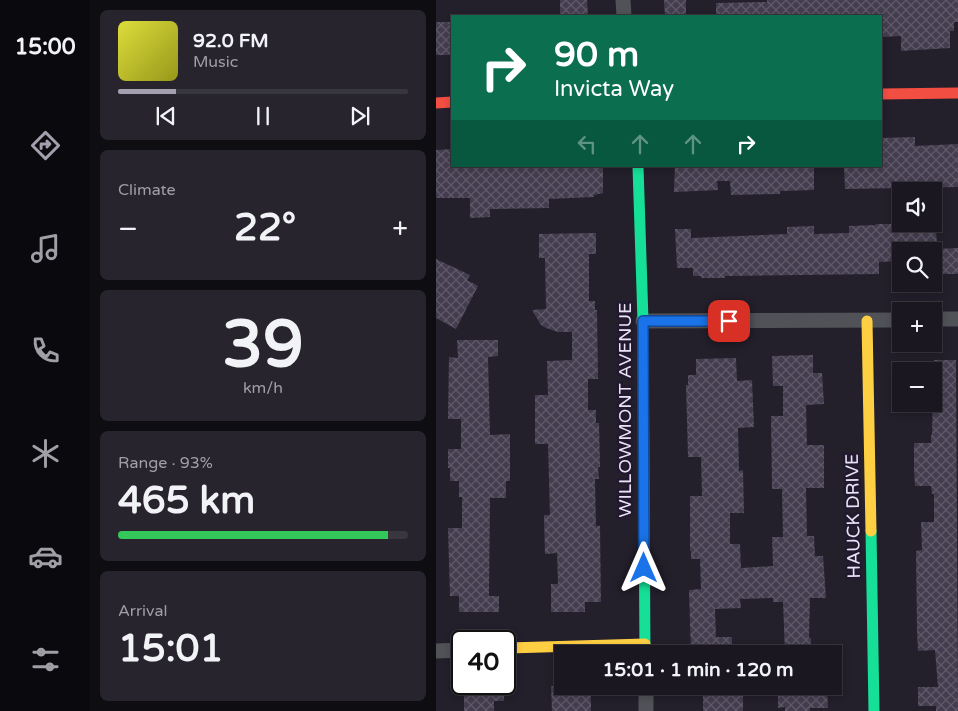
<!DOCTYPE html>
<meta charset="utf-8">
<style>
:root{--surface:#1a1720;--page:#27242d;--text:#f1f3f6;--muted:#9f9fa5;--line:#38363e;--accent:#a49fae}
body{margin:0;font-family:"Varela Round",sans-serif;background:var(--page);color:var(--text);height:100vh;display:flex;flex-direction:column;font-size:19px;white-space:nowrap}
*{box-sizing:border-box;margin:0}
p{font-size:16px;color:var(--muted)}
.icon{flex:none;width:28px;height:28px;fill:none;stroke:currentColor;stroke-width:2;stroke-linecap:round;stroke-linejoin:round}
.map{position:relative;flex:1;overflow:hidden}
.side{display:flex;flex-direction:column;gap:10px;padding:10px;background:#0e0d12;width:346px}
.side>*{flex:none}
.guide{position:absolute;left:15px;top:15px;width:431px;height:152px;border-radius:0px;box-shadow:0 2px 8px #0003,0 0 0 1px var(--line);background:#0b6e4f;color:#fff;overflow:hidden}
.controls{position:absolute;left:456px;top:182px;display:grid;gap:10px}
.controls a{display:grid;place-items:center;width:50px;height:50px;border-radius:0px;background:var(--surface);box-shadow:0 2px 8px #0003,0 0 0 1px var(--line);font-size:25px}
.speed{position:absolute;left:15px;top:630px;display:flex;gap:10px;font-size:25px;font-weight:700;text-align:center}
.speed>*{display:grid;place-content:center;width:65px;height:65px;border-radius:50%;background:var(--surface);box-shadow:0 2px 8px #0003,0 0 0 1px var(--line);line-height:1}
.speed .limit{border:2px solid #111;border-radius:8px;background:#fff;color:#111}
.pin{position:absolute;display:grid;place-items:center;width:42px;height:42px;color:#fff;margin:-21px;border-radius:10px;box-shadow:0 2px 8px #0006}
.me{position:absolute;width:55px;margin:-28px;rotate:0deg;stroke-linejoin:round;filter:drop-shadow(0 0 4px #0008)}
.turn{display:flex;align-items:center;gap:18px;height:105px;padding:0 20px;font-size:22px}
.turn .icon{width:65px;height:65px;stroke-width:2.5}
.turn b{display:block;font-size:35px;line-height:42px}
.lanes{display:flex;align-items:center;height:48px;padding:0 20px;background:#0003;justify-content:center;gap:25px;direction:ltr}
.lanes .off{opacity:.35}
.big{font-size:38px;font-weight:700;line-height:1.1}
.side .widget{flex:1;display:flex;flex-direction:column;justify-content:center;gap:8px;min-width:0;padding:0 18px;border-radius:8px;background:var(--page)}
.side .dial{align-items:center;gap:0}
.dial b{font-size:65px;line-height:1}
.song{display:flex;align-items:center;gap:15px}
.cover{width:60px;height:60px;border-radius:8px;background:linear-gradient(135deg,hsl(60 70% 55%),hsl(60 70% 35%))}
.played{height:5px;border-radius:2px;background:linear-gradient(90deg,var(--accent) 20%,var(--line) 20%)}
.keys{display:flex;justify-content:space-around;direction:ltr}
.heat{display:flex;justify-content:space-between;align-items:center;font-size:28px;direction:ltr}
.charge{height:8px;border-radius:4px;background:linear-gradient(90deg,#34c759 93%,var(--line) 0)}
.trip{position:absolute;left:118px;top:645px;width:288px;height:50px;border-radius:0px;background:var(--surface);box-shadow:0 2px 8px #0003,0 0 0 1px var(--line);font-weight:700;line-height:50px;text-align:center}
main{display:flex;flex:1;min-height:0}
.tab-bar{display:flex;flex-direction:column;width:90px;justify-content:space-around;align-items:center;background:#0a090d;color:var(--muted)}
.tab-bar .icon{width:35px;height:35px}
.tab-bar .active{color:var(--accent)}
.tab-bar b{font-size:22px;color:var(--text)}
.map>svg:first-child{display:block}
.building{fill:url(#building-cross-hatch)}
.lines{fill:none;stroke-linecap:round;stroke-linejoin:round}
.street{stroke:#505257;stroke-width:15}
.fast{stroke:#16e098;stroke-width:11}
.slow{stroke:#ffcf43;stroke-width:11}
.jam{stroke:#f24e42;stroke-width:11}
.route-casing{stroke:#114b97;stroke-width:12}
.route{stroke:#1a73e8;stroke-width:9}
.labels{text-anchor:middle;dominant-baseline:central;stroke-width:5;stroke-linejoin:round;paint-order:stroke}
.street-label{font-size:18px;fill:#e9e4f4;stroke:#221931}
</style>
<main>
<nav class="tab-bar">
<b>15:00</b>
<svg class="icon active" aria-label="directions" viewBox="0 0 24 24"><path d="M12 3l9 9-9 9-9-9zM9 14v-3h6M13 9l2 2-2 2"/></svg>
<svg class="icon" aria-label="music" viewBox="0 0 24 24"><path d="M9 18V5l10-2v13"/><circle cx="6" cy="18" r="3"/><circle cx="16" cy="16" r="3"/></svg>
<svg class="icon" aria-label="phone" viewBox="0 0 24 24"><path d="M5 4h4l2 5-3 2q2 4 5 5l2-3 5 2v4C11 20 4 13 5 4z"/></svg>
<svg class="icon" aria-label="climate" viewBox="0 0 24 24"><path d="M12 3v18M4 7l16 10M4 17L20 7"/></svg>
<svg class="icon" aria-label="car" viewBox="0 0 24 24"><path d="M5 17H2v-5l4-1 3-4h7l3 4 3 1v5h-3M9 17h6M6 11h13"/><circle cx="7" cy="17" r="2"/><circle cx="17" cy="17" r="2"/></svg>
<svg class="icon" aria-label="filters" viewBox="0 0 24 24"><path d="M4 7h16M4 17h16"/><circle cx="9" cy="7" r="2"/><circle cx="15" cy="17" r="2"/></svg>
</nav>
<section class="side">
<div class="widget">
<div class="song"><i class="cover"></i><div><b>92.0 FM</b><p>Music</p></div></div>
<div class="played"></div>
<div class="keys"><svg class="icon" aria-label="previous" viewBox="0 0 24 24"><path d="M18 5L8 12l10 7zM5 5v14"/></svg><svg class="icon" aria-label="pause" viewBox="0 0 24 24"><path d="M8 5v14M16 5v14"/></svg><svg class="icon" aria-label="next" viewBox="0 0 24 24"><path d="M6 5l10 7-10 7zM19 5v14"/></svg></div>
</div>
<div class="widget"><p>Climate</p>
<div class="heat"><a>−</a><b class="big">22°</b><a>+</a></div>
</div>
<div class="widget dial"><b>39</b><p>km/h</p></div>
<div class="widget"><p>Range · 93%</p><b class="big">465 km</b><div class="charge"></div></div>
<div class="widget"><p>Arrival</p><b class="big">15:01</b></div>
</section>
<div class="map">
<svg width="522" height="711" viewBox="0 0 522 711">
<defs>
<pattern id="building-cross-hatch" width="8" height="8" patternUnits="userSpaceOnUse" patternTransform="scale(1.25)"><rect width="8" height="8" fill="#443d4f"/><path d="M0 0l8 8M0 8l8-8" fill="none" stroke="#5f5969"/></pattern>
</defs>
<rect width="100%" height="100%" fill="#231f2b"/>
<path class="building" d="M124,0H151L152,16H124Z
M228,0H250V16H229Z
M331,0H522V22H518V31H514V48L465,51V36L445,37V16H280V3L331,2Z
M0,22H16V55H0Z
M479,137V146L522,144V187L409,189L408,166H445V138Z
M16,149V166H167V193L158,195V197L113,199V208L54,209V217L34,218V198H0V150Z
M239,166H378V190L344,191V194L295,195L294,181H281L282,190L238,192Z
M440,224H500L501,249L522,248V274H498V251H465V261L443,262V274L289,276V278H265V276H257V268H241L239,229H255V238L351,234V227L378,226V234L413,233V226L440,225Z
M160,233V254H153V301H159V310H161L162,379H152V410H160V423H163L164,467H162L163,479H159L160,526H164L165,602H149V612H115V584H122L121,553L109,554L108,515H114L112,444H99V395H112L111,361L136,360V332H122L110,328L105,325L96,310L110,309L109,258H103V234Z
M0,259L34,275L31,280L42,286L20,329L0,318Z
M21,340H62V356L52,357L54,435L74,434V481H70V498H54L53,596H63V612H23V596H14L12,528H26V497H23V481H14V468H12V449H25V419H12L13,357L22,358Z
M377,355V373H386L388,404L370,405L371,445H388V488H370L371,536H378L379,556H387L390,598H374L373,638H375V654H349L347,602H337V598L304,599L305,608L279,609L280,637H296V654H255L253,590L265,589L264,559H255V551H254V496H266L265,457H252L250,385H252V375H260V359L300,358L301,381L316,380L318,427L302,428L303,471L307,470L308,513H294V544H304L305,568L337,566L336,537H347L346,489H336L335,416H347V386H337L336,356Z
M498,360H520L522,711H500V706H482V687H502L499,650L482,651L481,633L480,551L486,550L485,522H498V494H496L495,486H479L478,468V443H495V435H496Z
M28,684H68V701H58V711H28Z
M115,686H155V711H116Z
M391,689L392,708H374V711H349V707L342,708V692Z
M307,690V711H267V691Z"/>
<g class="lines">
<path class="street" d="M187,0L188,16
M498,319H522
M207,321L465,320
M0,651L26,650
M210,686V711"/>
<path class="fast" d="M202,166L207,321L209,654
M435,531L438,711"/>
<path class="slow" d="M431,321L435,531
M69,648L209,644"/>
<path class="jam" d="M445,94L522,93
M0,103L16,102"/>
</g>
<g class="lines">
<defs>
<path id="route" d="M208,568L207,321H293"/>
</defs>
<use href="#route" class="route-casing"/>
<use href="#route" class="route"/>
</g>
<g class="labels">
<g class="street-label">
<text transform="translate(189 410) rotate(-90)">WILLOWMONT AVENUE</text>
<text transform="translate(417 516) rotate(-91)">HAUCK DRIVE</text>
</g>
</g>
</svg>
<div class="controls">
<a><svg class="icon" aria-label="sound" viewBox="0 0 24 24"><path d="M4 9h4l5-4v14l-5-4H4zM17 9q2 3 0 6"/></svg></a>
<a><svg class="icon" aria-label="search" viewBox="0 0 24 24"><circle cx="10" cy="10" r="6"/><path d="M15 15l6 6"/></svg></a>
<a>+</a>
<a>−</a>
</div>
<div class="speed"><div class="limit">40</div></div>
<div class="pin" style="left:293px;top:321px;background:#d93025"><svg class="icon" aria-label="arrive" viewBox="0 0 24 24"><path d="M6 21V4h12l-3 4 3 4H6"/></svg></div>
<svg class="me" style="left:208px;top:568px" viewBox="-20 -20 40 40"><path d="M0-17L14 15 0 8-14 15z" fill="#1a73e8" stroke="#fff" stroke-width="4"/></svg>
<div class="trip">15:01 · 1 min · 120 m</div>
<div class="guide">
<div class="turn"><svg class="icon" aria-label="right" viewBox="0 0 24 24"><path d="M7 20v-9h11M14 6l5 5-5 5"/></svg><div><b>90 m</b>Invicta Way</div></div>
<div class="lanes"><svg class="icon off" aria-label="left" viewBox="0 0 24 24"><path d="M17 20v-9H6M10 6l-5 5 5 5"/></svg><svg class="icon off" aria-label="ahead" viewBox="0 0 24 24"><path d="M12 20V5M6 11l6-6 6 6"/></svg><svg class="icon off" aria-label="ahead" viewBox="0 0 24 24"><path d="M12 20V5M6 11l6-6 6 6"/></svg><svg class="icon" aria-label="right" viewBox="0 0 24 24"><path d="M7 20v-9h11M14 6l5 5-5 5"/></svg></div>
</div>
</div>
</main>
